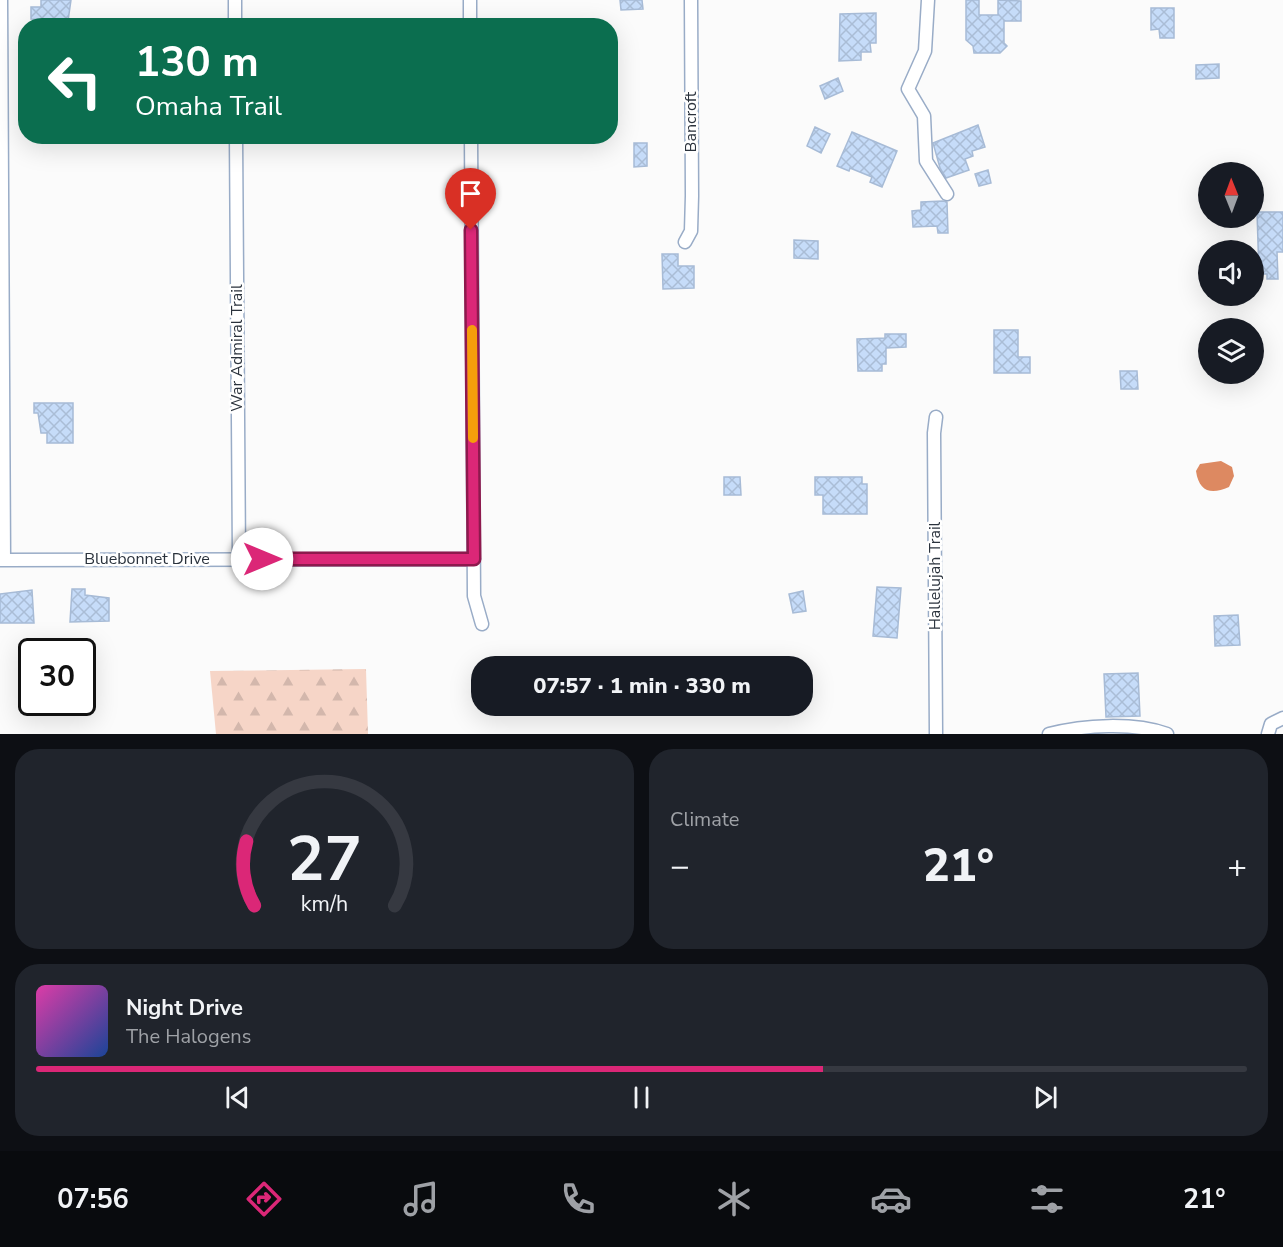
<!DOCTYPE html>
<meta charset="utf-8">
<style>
:root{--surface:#171b24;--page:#20242c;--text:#f1f3f6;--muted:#9ea1a6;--line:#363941;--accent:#db2777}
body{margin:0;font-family:"Nunito Sans",sans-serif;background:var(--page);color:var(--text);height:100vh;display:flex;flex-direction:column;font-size:22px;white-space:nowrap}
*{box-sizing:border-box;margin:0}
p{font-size:20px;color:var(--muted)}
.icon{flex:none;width:33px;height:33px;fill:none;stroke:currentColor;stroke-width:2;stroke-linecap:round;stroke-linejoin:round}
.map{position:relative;height:734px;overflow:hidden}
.side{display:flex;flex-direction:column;gap:15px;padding:15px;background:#0d0f14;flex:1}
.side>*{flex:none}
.banner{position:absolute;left:18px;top:18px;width:600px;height:126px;border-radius:24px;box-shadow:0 6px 24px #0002;background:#0b6e4f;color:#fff;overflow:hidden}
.needle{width:39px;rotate:359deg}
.controls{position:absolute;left:1198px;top:162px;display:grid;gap:12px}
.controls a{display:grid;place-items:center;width:66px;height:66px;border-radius:50%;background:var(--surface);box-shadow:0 6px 24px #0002;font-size:30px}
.speed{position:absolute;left:18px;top:638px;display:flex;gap:12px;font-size:30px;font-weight:700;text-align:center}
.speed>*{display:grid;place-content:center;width:78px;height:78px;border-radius:50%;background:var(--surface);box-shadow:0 6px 24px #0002;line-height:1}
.speed .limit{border:3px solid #111;border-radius:9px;background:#fff;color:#111}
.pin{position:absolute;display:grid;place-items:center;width:51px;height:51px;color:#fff;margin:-62px -26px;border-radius:50% 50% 50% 0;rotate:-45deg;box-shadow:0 0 6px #0007}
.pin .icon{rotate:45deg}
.me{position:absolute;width:66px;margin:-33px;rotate:90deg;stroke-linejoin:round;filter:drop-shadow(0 0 4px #0008)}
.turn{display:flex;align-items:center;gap:21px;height:126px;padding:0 18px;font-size:27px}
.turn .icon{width:78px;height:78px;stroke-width:2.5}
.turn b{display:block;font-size:42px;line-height:51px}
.big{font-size:45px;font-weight:800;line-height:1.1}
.side .tile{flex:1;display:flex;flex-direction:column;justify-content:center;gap:9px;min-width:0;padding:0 21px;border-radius:24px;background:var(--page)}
.side .dial{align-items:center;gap:0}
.dial svg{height:156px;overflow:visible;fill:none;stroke:var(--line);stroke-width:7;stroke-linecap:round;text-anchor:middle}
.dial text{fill:var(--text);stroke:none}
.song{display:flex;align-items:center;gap:18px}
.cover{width:72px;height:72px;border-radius:9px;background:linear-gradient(135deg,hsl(320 70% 55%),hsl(220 70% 35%))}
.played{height:6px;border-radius:3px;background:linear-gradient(90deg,var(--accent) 65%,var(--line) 65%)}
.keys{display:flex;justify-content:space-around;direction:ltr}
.heat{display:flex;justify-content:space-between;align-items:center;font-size:33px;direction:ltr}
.side .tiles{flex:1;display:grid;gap:15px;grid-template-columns:1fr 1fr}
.tile:last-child{grid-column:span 2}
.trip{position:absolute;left:471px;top:656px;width:342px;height:60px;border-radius:24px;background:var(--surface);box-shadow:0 6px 24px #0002;font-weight:800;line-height:60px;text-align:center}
.tabs{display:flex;height:96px;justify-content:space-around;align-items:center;background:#090b0e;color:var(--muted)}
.tabs .icon{width:42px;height:42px}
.tabs .selected{color:var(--accent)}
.tabs b{font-size:27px;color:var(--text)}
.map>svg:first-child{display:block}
.forest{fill:url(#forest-firs)}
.water{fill:#dd8961}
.building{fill:url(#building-cross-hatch);stroke:#a7bbd6;stroke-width:1.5}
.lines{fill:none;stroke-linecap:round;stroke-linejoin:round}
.minor-casing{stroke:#99acc7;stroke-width:15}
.minor{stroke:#fff;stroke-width:12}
.route-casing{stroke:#8e194d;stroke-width:15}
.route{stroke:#db2777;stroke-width:10}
.slow{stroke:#f59e0b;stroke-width:10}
.labels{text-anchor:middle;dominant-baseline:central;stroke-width:5;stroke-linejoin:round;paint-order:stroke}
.street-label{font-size:16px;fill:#2a323c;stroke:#fff}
</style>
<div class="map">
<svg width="1283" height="734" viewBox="0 0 1283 734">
<defs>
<pattern id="forest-firs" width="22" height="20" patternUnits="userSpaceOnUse" patternTransform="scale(1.5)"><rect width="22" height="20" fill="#f6d5c7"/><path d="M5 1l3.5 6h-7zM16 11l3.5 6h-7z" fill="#d3b7ac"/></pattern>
<pattern id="building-cross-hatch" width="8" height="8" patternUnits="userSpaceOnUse" patternTransform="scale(1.5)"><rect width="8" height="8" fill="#c6dcf9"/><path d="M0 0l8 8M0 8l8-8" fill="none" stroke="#aabdd6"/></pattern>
</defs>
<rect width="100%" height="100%" fill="#fbfbfb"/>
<path class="forest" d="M366,669L368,734H216L210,671Z"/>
<path class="water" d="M1221,461L1232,467L1234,476L1229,487C1211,495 1199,492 1196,471L1200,464Z"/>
<path class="building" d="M41,0H71L68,21L31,19V7H41Z
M620,0H642L643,9L621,10Z
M966,0H979V15H998V0L1021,1V21H1004V43L1007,46L1000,53H974L973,46L966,40Z
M1151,8H1174V38H1160L1159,29L1151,30Z
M876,13V43H870L871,52H861V60L839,61L840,14Z
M1219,64V78L1196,79V65Z
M838,78L843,91L825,99L820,86Z
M978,125L985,147L972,151L973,156L965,159L969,170L946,178L940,168L933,143Z
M815,127L830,134L821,153L807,146Z
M852,132L897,151L882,187L870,182L872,177L850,168L849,171L837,166Z
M634,143H647V166L634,167Z
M988,170L991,183L979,186L975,174Z
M943,201L947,202L948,233H938L937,226L913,227L912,211L921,210V202Z
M1257,212H1283V252H1277L1278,279H1267V274H1259Z
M794,240L818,241V259L794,258Z
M662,254H678V266H694V288L663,289Z
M994,330H1018V357H1030V373H994Z
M885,334H906V347L886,348V364H882V371H858L857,339L885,338Z
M1120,371H1137L1138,389H1121Z
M34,403H73V443H47V433H41L38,413H34Z
M724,477H740L741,495H724Z
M815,477H862V484H867V514H823V495H815Z
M877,587L901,588L897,638L873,636Z
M72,589H85V595L109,598V621L70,622Z
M32,590L34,623H0V594Z
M803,591L806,611L793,613L789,594Z
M1238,615L1240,645L1215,646L1214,616Z
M1138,673L1140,716L1106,717L1104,674Z"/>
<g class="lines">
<defs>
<path id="minor" d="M1,0L4,560
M235,0V26
M470,0V26
M928,0L925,51L908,89L924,116L926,161L947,194
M236,136L239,559
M471,136L474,596L482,624
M685,242L691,231L692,196L691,0
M936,417L934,433L936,734
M0,560L474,559
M1049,734C1084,725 1133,722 1167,734
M1268,734L1271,724L1283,718"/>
</defs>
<use href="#minor" class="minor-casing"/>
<use href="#minor" class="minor"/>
</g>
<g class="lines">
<defs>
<path id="route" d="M262,559H474L471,230"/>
</defs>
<use href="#route" class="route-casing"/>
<use href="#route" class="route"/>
<path class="slow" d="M472,330L473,438"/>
</g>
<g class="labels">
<g class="street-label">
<text transform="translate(691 122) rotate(-90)">Bancroft</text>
<text transform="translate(237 348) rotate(-90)">War Admiral Trail</text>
<text x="147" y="559">Bluebonnet Drive</text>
<text transform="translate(935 576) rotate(-90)">Hallelujah Trail</text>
</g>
</g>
</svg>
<div class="controls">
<a><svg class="needle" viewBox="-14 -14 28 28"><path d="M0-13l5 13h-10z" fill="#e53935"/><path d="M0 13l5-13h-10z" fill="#9ea1a6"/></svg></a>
<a><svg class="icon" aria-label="sound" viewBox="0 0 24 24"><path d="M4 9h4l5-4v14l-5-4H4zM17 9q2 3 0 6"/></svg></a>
<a><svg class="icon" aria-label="layers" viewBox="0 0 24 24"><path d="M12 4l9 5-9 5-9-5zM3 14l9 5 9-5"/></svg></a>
</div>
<div class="speed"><div class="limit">30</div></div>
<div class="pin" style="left:471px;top:230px;background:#d93025"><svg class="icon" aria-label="arrive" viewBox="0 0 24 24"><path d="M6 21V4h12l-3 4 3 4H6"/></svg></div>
<svg class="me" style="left:262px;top:559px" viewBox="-20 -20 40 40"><circle r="19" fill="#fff"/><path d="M0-13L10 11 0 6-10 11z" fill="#db2777"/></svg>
<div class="trip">07:57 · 1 min · 330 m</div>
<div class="banner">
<div class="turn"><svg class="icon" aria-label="left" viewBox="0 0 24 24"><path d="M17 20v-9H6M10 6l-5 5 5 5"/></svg><div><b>130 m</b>Omaha Trail</div></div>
</div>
</div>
<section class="side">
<div class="tiles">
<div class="tile dial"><svg viewBox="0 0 100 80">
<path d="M14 69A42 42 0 1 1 86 69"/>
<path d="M14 69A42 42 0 0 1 10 36" stroke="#db2777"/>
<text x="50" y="56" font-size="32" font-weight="700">27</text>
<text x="50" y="72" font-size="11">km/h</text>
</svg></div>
<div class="tile"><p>Climate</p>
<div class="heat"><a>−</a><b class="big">21°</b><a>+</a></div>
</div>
<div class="tile">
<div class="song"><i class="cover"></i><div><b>Night Drive</b><p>The Halogens</p></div></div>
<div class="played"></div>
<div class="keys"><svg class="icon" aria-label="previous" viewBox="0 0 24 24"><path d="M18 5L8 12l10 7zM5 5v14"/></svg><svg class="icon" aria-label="pause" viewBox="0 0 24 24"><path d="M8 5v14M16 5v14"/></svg><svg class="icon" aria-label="next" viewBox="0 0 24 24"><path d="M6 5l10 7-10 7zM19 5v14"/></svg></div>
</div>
</div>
</section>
<nav class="tabs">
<b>07:56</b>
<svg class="icon selected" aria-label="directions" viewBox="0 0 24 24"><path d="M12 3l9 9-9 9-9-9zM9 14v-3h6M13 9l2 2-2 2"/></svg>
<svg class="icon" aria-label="music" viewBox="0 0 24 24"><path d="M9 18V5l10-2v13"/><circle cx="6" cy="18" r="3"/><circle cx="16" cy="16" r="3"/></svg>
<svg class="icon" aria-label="phone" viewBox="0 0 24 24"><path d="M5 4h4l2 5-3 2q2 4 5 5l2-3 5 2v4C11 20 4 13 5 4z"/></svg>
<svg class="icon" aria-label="climate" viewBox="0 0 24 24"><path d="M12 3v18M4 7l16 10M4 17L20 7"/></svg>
<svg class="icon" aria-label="car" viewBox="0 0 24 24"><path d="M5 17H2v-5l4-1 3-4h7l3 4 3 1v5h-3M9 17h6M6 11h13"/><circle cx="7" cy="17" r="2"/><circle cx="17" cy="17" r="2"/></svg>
<svg class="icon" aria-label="filters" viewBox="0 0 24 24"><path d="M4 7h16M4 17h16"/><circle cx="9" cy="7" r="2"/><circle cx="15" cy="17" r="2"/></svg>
<b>21°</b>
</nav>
